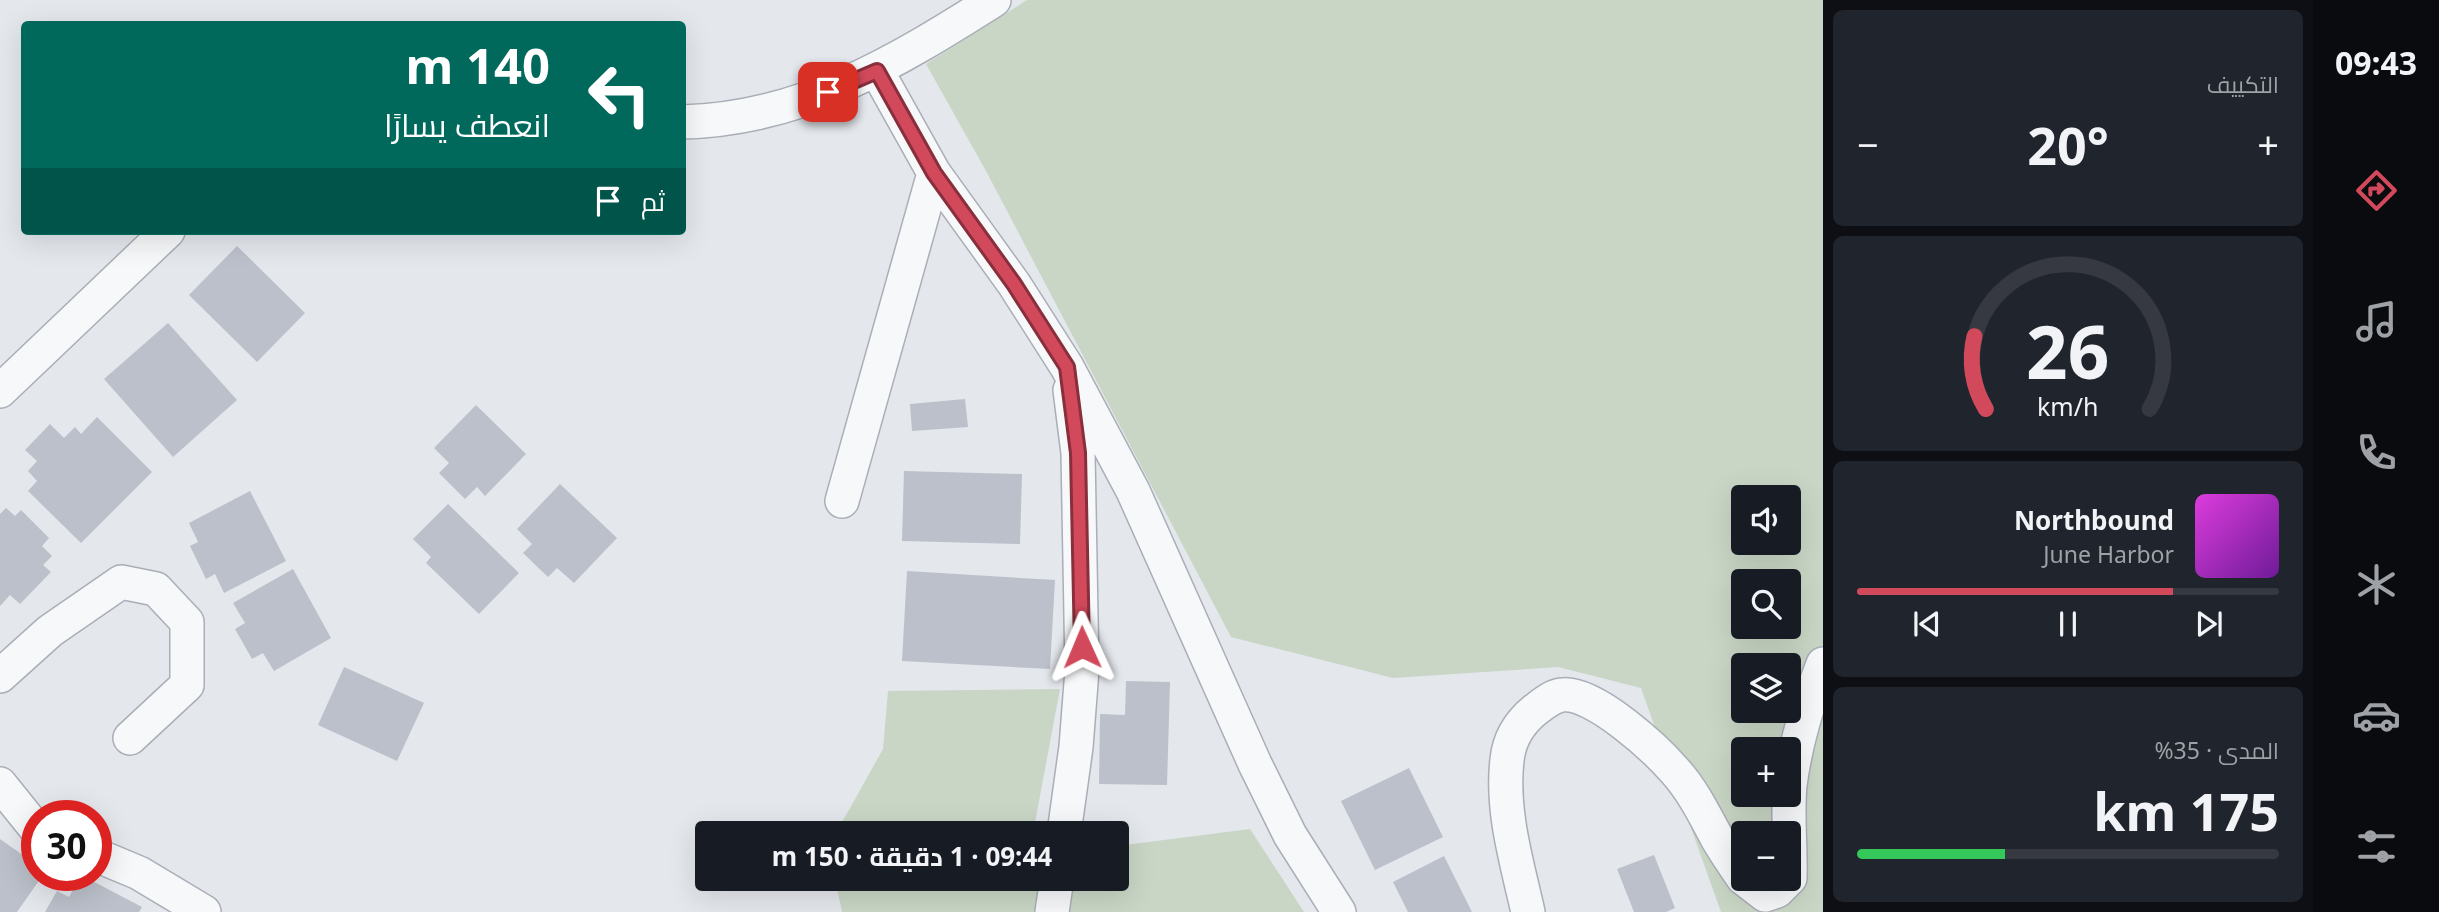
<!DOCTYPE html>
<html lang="ar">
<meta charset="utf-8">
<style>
:root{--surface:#171b24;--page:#20242c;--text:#f1f3f6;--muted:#9ea1a6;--line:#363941;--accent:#d1495b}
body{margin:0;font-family:"Noto Sans",Cairo,sans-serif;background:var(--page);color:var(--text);direction:rtl;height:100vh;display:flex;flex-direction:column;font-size:26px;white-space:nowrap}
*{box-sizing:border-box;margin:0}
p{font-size:23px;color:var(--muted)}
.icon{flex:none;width:38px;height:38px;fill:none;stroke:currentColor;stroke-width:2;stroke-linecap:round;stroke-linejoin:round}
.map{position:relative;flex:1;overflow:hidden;direction:ltr}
.panel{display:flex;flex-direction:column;gap:10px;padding:10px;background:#0d0f14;width:490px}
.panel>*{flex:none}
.guide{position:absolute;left:21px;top:21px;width:665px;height:214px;border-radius:7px;box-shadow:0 7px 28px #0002;direction:rtl;background:#00695c;color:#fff;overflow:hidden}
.tools{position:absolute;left:1731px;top:485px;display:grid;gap:14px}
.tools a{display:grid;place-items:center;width:70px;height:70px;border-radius:7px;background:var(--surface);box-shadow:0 7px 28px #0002;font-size:35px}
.speed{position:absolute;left:21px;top:800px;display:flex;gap:14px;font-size:35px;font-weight:700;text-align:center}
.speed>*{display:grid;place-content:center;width:91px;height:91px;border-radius:50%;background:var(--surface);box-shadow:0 7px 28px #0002;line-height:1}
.speed .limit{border:10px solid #d22;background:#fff;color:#111}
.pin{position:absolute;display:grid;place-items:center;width:60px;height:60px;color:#fff;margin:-30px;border-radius:14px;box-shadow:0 4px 10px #0006}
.me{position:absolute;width:77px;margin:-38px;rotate:359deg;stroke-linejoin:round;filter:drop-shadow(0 0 5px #0008)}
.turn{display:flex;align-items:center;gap:24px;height:147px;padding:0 21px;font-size:32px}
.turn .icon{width:91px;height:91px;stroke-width:2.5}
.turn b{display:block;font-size:49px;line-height:60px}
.then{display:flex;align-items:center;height:66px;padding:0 21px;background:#0003;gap:14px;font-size:26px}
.big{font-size:52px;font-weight:700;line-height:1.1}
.panel .widget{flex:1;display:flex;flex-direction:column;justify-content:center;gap:10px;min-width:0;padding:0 24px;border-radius:10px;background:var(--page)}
.panel .dial{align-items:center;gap:0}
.dial svg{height:182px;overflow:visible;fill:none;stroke:var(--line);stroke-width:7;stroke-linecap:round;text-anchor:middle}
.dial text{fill:var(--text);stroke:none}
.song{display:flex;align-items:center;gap:21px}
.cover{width:84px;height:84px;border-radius:10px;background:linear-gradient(135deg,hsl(300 70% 55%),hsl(280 70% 35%))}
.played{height:7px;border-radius:4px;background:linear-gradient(90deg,var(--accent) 75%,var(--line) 75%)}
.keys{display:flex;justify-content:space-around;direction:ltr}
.heat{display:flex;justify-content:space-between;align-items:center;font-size:38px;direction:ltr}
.charge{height:10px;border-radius:5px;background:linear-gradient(90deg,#34c759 35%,var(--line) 0)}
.trip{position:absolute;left:695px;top:821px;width:434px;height:70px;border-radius:7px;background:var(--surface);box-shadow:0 7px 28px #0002;font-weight:700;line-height:70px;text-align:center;direction:rtl}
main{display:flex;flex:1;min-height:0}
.dock{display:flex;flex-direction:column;width:126px;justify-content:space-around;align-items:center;background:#090b0e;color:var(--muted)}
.dock .icon{width:49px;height:49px}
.dock .active{color:var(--accent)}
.dock b{font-size:32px;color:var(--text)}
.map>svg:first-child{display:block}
.green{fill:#c9d6c5;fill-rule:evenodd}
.building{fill:#bbc0ca}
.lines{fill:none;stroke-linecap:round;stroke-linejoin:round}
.minor-casing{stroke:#a9aeb7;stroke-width:36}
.minor{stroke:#f7f8fa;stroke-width:33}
.route-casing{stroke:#882f3b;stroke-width:18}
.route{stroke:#d1495b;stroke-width:12}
</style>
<main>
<nav class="dock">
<b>09:43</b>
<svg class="icon active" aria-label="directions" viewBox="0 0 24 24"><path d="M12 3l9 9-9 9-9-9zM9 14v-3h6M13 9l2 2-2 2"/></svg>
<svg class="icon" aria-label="music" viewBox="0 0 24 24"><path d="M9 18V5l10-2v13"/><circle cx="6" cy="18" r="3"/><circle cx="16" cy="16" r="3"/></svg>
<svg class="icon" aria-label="phone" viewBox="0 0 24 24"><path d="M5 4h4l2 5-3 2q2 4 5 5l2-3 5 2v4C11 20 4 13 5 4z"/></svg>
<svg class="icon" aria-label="climate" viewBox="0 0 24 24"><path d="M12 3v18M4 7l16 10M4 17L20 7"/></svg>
<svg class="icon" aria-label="car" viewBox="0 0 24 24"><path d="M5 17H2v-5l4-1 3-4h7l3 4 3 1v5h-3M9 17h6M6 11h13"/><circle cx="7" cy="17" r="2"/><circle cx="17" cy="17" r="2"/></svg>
<svg class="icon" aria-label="filters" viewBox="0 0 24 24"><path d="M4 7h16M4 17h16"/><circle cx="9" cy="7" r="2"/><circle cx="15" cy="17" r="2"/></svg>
</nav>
<section class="panel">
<div class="widget"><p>التكييف</p>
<div class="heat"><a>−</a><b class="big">20°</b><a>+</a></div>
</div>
<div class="widget dial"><svg viewBox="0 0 100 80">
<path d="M14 69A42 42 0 1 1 86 69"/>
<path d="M14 69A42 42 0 0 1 9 37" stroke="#d1495b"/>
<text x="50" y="56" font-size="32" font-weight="700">26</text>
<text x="50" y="72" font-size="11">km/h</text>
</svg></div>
<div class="widget">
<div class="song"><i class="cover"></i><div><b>Northbound</b><p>June Harbor</p></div></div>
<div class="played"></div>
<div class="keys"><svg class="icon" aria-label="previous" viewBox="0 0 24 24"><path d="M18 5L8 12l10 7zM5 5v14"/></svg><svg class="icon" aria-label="pause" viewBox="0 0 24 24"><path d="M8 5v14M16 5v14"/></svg><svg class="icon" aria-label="next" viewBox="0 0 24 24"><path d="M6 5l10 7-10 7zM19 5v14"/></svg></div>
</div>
<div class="widget"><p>المدى · 35%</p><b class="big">175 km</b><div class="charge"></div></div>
</section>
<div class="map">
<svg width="1823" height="912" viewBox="0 0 1823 912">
<rect width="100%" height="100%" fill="#e4e7ec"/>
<path class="green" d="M1027,0H1823V912H1721L1641,688L1558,667L1393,678L1231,637L986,171L926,64ZM1743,497H1788V542H1743ZM1743,581H1788V626H1743ZM1743,665H1788V710H1743ZM1743,749H1788V794H1743ZM1743,833H1788V878H1743Z
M1060,689L1033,833H836L883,749L888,691Z
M1250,829L1304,912H842L835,879L1116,878L1117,846Z"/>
<path class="building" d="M237,246L305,313L257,362L189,295Z
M168,323L237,400L173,457L104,379Z
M965,399L968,427L912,431L910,404Z
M476,405L526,454L485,496L477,487L465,499L439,473L449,463L434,448Z
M97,417L152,472L81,543L28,491L37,481L28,471L37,461L25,450L50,424L64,438L75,427L81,434Z
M904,471L1022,474L1020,544L902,541Z
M560,484L617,538L574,583L557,568L548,577L523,553L532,544L517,529Z
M250,491L286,561L224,593L215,574L206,579L190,546L198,542L189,523Z
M448,504L519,573L479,614L426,563L431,557L413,539Z
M6,508L15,516L21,510L49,538L42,546L52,556L43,565L51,572L20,604L10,595L0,606V514Z
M293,569L331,638L274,671L263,653L252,659L235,629L245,623L233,603Z
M907,571L1055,580L1050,669L902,661Z
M344,667L424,703L397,761L318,725Z
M1126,681L1170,682L1167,785L1099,784L1100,714L1125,715Z
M1409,768L1443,837L1375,870L1341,801Z
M0,839L37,865V875H43L17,912H0Z
M1654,855L1675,908L1666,912H1634L1617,869Z
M1444,856L1472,912H1408L1393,882Z
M81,875L142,907L139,912H45L57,891L69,897Z"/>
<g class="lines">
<defs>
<path id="minor" d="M877,71L934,173L1014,284L1067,367L1133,491L1255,764L1290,835L1339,912
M682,122C803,119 896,62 994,0
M0,391L168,231
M842,501L934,173
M0,676L50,631L121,582L156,589L187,622V685L130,738
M0,784L37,830
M1064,833L1076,747L1082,670L1078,453L1070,390
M96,855L139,873L204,912
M1743,878L1765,895L1777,891L1790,878C1791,847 1787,816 1790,785C1796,740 1807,706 1823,664
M1052,912L1057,878
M1528,912C1517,863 1501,811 1507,760C1509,740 1519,723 1535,710C1543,704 1552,696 1562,695C1593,691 1655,748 1675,771C1693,791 1704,814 1717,838C1725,852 1734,865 1743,878"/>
</defs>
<use href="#minor" class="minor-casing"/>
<use href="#minor" class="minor"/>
</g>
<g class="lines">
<defs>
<path id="route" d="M828,92L877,71L934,173L1014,284L1067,367L1078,453L1082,647"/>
</defs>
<use href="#route" class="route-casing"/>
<use href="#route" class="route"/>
</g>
</svg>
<div class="tools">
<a><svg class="icon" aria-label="sound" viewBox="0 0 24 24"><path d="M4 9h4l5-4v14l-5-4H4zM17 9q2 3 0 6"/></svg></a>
<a><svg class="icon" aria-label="search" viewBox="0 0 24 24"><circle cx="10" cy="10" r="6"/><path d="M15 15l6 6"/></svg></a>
<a><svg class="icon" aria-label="layers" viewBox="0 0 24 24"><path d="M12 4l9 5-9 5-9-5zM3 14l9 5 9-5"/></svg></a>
<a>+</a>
<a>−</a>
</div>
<div class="speed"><div class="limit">30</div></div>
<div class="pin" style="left:828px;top:92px;background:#d93025"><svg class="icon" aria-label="arrive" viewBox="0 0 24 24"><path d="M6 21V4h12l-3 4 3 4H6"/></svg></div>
<svg class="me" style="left:1082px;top:647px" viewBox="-20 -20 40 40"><path d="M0-17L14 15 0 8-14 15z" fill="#d1495b" stroke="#fff" stroke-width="4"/></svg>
<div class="trip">09:44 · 1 دقيقة · 150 m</div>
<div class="guide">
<div class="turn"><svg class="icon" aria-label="left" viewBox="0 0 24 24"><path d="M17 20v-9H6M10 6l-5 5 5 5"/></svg><div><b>140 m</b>انعطف يسارًا</div></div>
<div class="then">ثم<svg class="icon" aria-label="arrive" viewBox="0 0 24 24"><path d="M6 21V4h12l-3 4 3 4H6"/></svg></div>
</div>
</div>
</main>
